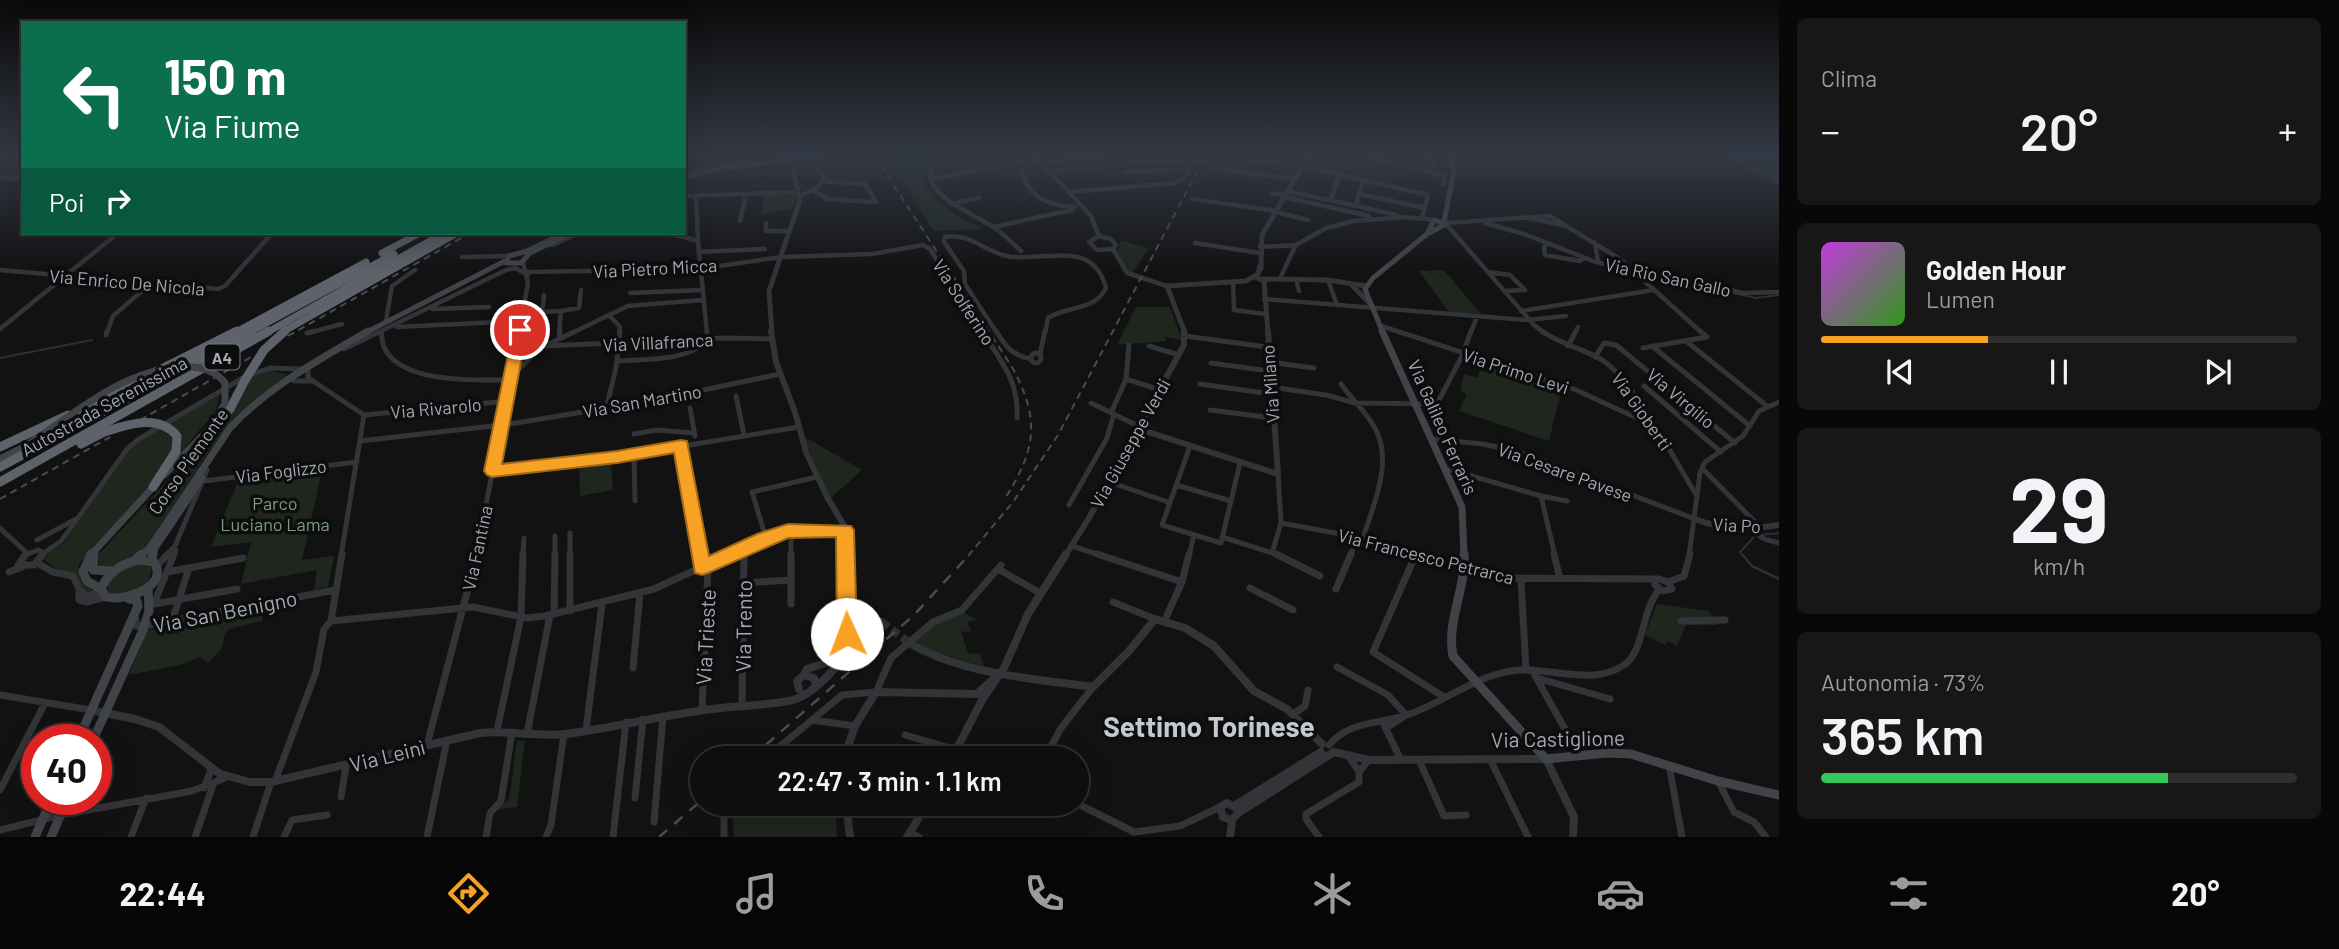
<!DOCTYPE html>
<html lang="it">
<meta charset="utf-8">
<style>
:root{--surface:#0e0e0e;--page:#171717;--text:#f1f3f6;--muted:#9b9c9e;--line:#2e2e2e;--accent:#f8a225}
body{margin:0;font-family:Barlow,sans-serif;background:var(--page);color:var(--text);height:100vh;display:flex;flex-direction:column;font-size:26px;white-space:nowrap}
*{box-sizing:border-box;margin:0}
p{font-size:23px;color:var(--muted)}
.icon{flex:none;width:38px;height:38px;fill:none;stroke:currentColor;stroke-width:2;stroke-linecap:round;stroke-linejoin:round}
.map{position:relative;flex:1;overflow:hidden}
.side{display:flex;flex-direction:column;gap:18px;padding:18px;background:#080808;width:560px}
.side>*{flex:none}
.banner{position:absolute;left:21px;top:21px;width:665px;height:214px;border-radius:0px;box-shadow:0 7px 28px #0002,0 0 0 2px var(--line);background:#0b6e4f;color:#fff;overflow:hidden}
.speed{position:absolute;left:21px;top:724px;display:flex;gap:14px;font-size:35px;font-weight:700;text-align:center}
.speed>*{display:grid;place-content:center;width:91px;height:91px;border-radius:50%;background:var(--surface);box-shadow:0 7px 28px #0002,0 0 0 2px var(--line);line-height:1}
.speed .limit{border:10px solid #d22;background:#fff;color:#111}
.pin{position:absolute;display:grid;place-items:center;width:60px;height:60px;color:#fff;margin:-30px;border:4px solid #fff;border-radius:50%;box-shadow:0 2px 7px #0007}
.me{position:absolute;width:77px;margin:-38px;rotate:358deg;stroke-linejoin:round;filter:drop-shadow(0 0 5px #0008)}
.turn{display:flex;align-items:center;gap:24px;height:147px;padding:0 28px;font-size:32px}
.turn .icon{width:91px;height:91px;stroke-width:2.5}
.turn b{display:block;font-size:49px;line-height:60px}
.then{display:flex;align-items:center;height:66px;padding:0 28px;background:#0003;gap:14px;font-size:26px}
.big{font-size:52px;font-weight:600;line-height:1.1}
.side .tile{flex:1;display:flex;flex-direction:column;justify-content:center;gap:10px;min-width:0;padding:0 24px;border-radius:10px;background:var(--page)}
.side .dial{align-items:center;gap:0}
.dial b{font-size:91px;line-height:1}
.song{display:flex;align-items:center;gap:21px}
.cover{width:84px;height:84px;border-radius:10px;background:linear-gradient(135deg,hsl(290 70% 55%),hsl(110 70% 35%))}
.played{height:7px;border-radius:4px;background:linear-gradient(90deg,var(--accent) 35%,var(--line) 35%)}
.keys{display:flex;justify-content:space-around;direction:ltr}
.heat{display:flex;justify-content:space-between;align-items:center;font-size:38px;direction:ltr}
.charge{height:10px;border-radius:5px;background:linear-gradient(90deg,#34c759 73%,var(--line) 0)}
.trip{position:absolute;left:690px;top:746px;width:399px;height:70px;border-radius:35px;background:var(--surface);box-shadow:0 7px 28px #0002,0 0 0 2px var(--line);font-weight:600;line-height:70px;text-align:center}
.menu{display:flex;height:112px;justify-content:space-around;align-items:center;background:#060606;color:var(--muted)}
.menu .icon{width:49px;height:49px}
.menu .on{color:var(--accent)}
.menu b{font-size:32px;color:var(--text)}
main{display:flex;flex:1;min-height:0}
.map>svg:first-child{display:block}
.green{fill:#1e261e}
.water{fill:#283137}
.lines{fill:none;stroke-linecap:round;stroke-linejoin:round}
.stream-far1{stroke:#283137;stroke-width:2}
.stream{stroke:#283137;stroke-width:2.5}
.tertiary-tunnel{stroke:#2f3033;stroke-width:8;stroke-dasharray:8 4.5;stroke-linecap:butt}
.minor-far2{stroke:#323438;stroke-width:4.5}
.minor-far1{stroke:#323438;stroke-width:5}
.minor{stroke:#323438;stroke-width:7}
.tertiary-far2{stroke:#323438;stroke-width:5}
.tertiary-far1{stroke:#323438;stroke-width:6}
.tertiary{stroke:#323438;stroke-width:8}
.secondary-far2{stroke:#404348;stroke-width:5}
.secondary-far1{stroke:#404348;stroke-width:7}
.secondary{stroke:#404348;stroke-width:9}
.motorway-far1{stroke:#5e626a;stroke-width:7}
.motorway{stroke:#5e626a;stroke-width:9}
.rail-far1{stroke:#494c51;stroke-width:2;stroke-dasharray:7 5;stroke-linecap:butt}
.rail{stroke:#494c51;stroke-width:2.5;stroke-dasharray:11 9;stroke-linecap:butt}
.secondary-bridge{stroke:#404348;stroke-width:7}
.motorway-bridge-far1{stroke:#5e626a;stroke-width:7}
.motorway-bridge{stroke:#5e626a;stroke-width:9}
.route{fill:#f8a225;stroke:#a16918;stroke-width:2}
.labels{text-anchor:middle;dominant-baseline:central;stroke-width:7;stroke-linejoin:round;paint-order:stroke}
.shield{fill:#0d0d0e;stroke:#757a82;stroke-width:2}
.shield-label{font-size:16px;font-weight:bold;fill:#a2a9b4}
.street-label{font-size:18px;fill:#a2a9b4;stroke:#0d0d0e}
.park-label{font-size:18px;fill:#79a078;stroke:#0d0d0e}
.near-street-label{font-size:21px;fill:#a2a9b4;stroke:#0d0d0e}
.near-district-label{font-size:28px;font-weight:bold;fill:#c4c8d0;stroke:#0d0d0e}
</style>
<main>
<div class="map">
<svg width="1779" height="837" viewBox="0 0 1779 837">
<rect width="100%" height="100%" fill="#121213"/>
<path class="green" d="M887,155H935L923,179C933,206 959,217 984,229L934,231Z
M794,194L796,201L792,209L762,214L763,195Z
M1123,241L1149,248L1132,274L1127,270L1117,251L1120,248L1119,242Z
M1444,270L1481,314L1449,312L1419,271Z
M1136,307H1170L1182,340L1165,337L1166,341L1117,345Z
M1484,361L1562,387L1549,441L1459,411L1467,394L1460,391L1464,374L1477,378Z
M269,371L286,374L285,379L235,419L207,454L146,549L113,566L99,567V554L230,413L251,377Z
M220,395L215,412L181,452V433L168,423Z
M159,427C165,431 172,435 173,442C177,467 97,545 78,565L92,591L87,593L70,572L57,569L44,560L49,552L63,544L129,450Z
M803,436L862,470L830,499Z
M611,464L613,490L580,496L579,466Z
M322,470L302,560L334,556L328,587L314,590L317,570L241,584L251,542L211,547L238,481Z
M137,564L152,567L149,581L138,590L112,595L108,592V583L116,573Z
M1657,604L1709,611L1718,625H1686L1677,646L1667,641L1665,645L1645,635Z
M265,607L262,621L232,628L225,633L222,648L208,663L199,657L184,664L129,675L147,630Z
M963,612L977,620L967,622L971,631L961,632L968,653L980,654L984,667L929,650L916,641L939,620Z
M525,740L517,807L495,810L509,800L517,741Z
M732,803H835L837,837H734Z"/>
<path class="water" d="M1720,155H1779V185Z"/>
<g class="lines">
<path class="stream-far1" d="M1654,279L1679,283
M1729,292L1756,298L1779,295
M0,358L92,340
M1761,535L1779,533
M1743,556L1740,552L1755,536"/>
<path class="stream" d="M1742,554L1752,566L1779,579"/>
<path class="tertiary-tunnel" d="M882,622L911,644"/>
<path class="minor-far2" d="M715,155V166
M941,155C904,190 975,213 996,229C1005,235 1013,244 1021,251
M1034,155L1091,216L1099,236
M1362,155L1445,176L1443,184
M1416,155L1435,159L1431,173
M792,157L803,155
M1253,161L1303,165
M1030,162L1022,170C1025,196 1051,207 1075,207
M1041,162L1119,155
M1186,163L1197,162L1201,155
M1119,164L1185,161
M793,166L813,164L824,176L819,186L799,197
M1302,166L1428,195L1422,218
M1210,168L1295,179
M1050,171L1103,167
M1124,172L1188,169
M689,174L718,165L759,162
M0,178L23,179
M931,179L1031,160
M813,190L827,199L876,202L865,184L822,181
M1288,191L1397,215
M1069,192L1176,183L1189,173L1182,155
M1272,193L1285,195
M1359,194L1425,208
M684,196L798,192
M696,196L698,241
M1284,197L1369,216
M1192,199L1277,211
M1331,200L1339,175
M951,204L979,198
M1356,205L1363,180
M1276,212L1308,220
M1528,218L1563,225
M740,221L746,194
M766,223V231H790
M1446,223L1550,216L1620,259L1702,333
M1485,223L1527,235L1593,261L1658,278L1702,283L1742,293L1779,292
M1447,225L1534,325L1544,333
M993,227L1072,210
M669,233L698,241L707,333
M1099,236L1111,239L1116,245L1113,249L1097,250L1089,242Z
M1195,243L1260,253
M1548,243L1544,247L1545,255L1580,261L1584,258
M1595,243L1598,262
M546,245H553L578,233
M1260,247L1296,245L1326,228L1354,221L1404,217L1436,220
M1113,249L1127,273L1167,286
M698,252L765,249
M462,257L509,256
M0,270L218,289L225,286L272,233
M528,272L699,269L781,257L872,254L923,245L930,249L983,333
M1488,272L1510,275L1525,290L1504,291
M1280,278L1296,245
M1296,279L1299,291
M1328,280L1337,305
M1233,282L1234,310L1265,314
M630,293L701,290
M544,295L542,312L561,311
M1264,299L1527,320L1566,316
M432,309L489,307
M1521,311L1654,290
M609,315L620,327L619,333
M386,321L392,286L415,270
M1379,325L1402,333
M397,327L523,321
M0,329L118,233
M107,333L113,316L150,284
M308,333L342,324
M377,333L506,270L515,268L528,275
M519,333L528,283L523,262
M559,333L561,311L579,308L581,290
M572,333L628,306L702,300
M997,333L965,284L964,271L944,242L945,237C969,232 985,252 1007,256C1044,263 1093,237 1106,288C1094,312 1068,305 1048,318L1045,333
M1471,333L1477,316
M1575,333L1578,327"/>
<path class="minor-far1" d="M381,331C382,336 382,343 384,347C400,384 476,380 509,380
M707,331L708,339
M982,331C1001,362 1019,380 1017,418
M996,331C1006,347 1012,355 1031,359
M1397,331L1576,390L1650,424
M1542,331C1561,345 1586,349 1605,362C1636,385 1675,461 1697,496
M307,333L315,331
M106,335L107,331
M1185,336L1267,347
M559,339L560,331
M1686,341L1767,406
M1129,345L1126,379L1160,390
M545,346L723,338L772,339
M1149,346L1179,355
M1568,346L1576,331
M1652,346L1750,426
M515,348H540L576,331
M1643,348L1707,337L1700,331
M344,349L381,331
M1031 358a5 5 0 1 1 10 0a5 5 0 1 1-10 0Z
M1040,354L1045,331
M1595,357L1604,343L1616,345L1735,443
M617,361C644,359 689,362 708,339
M1268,362L1314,368
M1211,363L1269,371
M252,374L271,368L302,369
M511,377L539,349
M294,381H313L308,378V371
M313,381L364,415
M1200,384L1271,394
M1341,384C1352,400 1369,414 1377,432C1392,465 1373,506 1363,538
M1644,386L1721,452
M1271,387L1326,395L1355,403L1437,404L1462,356L1471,331
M736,396L744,435
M1091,403L1140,427
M690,408L695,436
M606,409L616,368L620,331
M1210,410L1273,418
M1111,413L1126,379
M364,415L507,401
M634,434L657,430L694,433
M1431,439L1483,444L1519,452L1695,519
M360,441L510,424L656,400L780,374
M681,445L700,556
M1190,446L1162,525L1221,543L1240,463
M634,454L635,501
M1444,468L1541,496L1555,556
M1702,468L1760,527
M492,471L616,457L799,427
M204,481L357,462
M1109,482L1168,502
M1176,485L1231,501
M1541,496L1567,501
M1069,505L1107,438L1114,414
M1281,523L1368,539L1425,556
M0,528L27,553
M1749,528L1764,539L1779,543
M791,531V556
M570,533V556
M1222,537L1282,556
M766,538L752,492L817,477
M37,540L78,518L127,449L139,439L243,378
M1072,546L1103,556
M173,549L176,550L174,556
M44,553L61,541L76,521
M1272,553L1281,523L1278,474
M23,556L38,550L44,553L43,556
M166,556L175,546L207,470
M341,556L364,415
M476,556L520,331
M523,556L524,538
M555,556V536
M726,556L787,531L845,530
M744,556V548
M1189,556L1194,535
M1350,556L1358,537
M1689,556L1700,473L1705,462L1743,436L1759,411L1779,402"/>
<path class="minor" d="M26,554L18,565H34L43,554
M174,554L154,604L237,589
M570,554V611
M700,554L702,568
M791,554V580
M1097,554L1182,582
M1276,554L1320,576
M1416,554L1373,652L1444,697
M1419,554L1499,578L1659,579L1668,582L1672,589L1663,591L1655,585V581
M1554,554L1560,579
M37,563L53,572L73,576L79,589
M157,566L168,554
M998,569L1040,593
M9,572L22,567
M167,572L243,558
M1521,580L1526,670
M1668,582L1684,576L1690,554
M744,583L791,580V604
M1250,588L1293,610
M1336,589L1351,554
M102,591L86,596L79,589V600L87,602L106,597
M1113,602L1155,619
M554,614L555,554
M136,619V626H144L335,590
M172,621L189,568
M331,621L473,607L527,618L545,616L654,589L730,554
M1681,621L1725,620
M1164,622L1182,582L1189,554
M1337,667L1388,695L1406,715L1386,728
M633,668L640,593
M1532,670L1580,756
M1537,678L1610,699
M0,695L91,710
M742,704L744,554
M702,710L708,565
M1293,714L1305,706L1308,690
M812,720L842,695L876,692L891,658L933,622L962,610L1001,565
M1384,725L1401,760
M586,730L602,604
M497,731L521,617L523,554
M527,734L550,615
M905,735L985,758
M427,745L477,554
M1329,745C1349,721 1379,724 1407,715C1446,702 1477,673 1520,670C1553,668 1594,686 1624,665C1645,651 1641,609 1660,589
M1348,755L1359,772L1368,761
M766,758L812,720L855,726
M1045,758L1061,728L1093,687
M1490,759L1528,837
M1419,760L1444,816L1466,815
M1669,765L1682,837
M275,781L316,672L324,629L331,621L342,554
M1718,781L1734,812L1754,822L1766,837
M204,788L211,770
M0,790L45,703
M341,797L346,766
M635,798L643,719
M724,803V837
M1076,803L1134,832L1180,826L1220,807
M654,822L663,716
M0,830L61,815L192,791L225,778
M909,833L919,837
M131,837L146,798
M195,837L213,785
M253,837L271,782
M284,837L292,820L327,815
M427,837L447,740
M486,837L490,813L501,801L512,732
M546,837L551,825L564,734
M613,837L626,722
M1319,837L1306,819V814L1359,782V772"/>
<path class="tertiary-far2" d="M1261,269L1262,235L1309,155
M1255,277L1264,281L1268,333
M1263,279L1328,280L1366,286
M1351,284L1370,304
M772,333L769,291L800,200L791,160
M1185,333L1167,286L1246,281L1258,274L1260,265"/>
<path class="tertiary-far1" d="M771,331L776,362L795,412L806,452L827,497L845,527L846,556
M1139,429L1278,474L1268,331
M1695,519C1722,530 1750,530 1779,525
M1065,556L1089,518L1184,345V331"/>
<path class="tertiary" d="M913,645C964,674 1035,679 1093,687L1129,651L1155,619L1185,628L1214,646L1254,691L1287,709L1322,744
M804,675L807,669L828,662L847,641L845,554
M799,689L797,681L804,675L814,678L816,685
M91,710L135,719L159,727L220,774L250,782H271L480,733C508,730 536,737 565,734C614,728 663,715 712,709C732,706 780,705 796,699C824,688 850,651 862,625L882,622
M1334,752L1369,760L1546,759L1574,817L1573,837
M844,758L855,726L876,692L977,694L998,675
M952,758L982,700L1004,668L1028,614L1066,554
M846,803L850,837
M1234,806L1321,752
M1232,820L1238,813L1334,752
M1232,820L1223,817L1220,807L1227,803L1236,808
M907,837L928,803
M1230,837L1232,820"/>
<path class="secondary-far2" d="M684,178L717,169L828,155
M1434,220L1446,224L1427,234Z
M1444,222L1454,170L1450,155
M564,233L527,251L509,256L506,263H521L530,253L571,233
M365,333L505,261
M1383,333L1365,289L1373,278L1427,234"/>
<path class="secondary-far1" d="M1382,331L1462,507L1464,556
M0,459L22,448
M164,475L208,430
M90,556L156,484
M94,556V551
M140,556L149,549L230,428C269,386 319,360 368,331
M153,556L155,548L202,478"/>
<path class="secondary" d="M91,554L83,572L87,581L101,589
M94,554L93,570L113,571
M1464,554C1466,589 1446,622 1453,656L1546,759L1607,753L1631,754L1718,781L1779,795
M138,560L154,562C170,587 124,602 106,597L101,589C108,572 121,564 138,560Z
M134,561L142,554
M151,561L153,554
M78,740L138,606L137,601L129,599
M93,740L143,630L149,611L148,587
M35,837L51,800
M51,837L67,800"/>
<path class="motorway-far1" d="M382,253L420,233
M286,330L457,233
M234,333L366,262
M248,333L394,254
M266,333L444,233"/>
<path class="motorway" d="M80,410L237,331
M209,429L230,409L245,380
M81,444L104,432
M0,447L68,415
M0,467L252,331
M0,482L269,331
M153,487L176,451"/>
<path class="rail-far1" d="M874,155L1012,367C1041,420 1036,450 1004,500
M288,336L470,233
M140,420L253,356
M0,499L110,437
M968,556L1013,502L1058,435L1206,155"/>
<path class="rail" d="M751,758L914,615L970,554
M659,837L702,800"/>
<path class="secondary-bridge" d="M22,448C73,416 118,371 181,367C198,366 214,369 225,383V403L208,430"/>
<path class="motorway-bridge-far1" d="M283,333L286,330"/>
<path class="motorway-bridge" d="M245,380L264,350L285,331
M104,432C127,425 158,413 177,436L176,451"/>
</g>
<linearGradient id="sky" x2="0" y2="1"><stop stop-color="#0a0a0a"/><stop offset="0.57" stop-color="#333944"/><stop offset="1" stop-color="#333944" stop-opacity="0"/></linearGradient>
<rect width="1779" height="272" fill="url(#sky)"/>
<path class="route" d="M520,325L527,330L502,464L617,451L681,440L687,441L709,556L757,534L788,524L851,526L854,530L857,634L854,640L847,642L840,640L837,634L836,537L788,538L708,573L702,575L695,573L674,453L617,463L492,477L487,475L484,471L513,330Z"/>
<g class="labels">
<rect class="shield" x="204.5" y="344.5" width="35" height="25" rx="5"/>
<g class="shield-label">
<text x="222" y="357">A4</text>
</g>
<g class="street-label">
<text transform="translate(655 268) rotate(-3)">Via Pietro Micca</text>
<text transform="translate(1668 277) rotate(12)">Via Rio San Gallo</text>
<text transform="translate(127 282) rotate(5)">Via Enrico De Nicola</text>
<text transform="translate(964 302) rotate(57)">Via Solferino</text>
<text transform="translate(658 342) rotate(-3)">Via Villafranca</text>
<text transform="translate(1516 371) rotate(18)">Via Primo Levi</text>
<text transform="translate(1270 384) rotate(-94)">Via Milano</text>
<text transform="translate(1681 398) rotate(40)">Via Virgilio</text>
<text transform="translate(642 401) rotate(-10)">Via San Martino</text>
<text transform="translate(104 406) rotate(-29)">Autostrada Serenissima</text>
<text transform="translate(436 408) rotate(-5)">Via Rivarolo</text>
<text transform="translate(1642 411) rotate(55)">Via Gioberti</text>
<text transform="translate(1443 427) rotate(66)">Via Galileo Ferraris</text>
<text transform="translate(1130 443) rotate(-61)">Via Giuseppe Verdi</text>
<text transform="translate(188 461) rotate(-55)">Corso Piemonte</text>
<text transform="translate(281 471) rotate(-7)">Via Foglizzo</text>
<text transform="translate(1565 472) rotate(20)">Via Cesare Pavese</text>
<text transform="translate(1737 525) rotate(3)">Via Po</text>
<text transform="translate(477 548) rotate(-78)">Via Fantina</text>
<text transform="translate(1426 556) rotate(14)">Via Francesco Petrarca</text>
</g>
<g class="park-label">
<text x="275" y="503">Parco<tspan x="275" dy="21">Luciano Lama</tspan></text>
</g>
<g class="near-street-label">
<text transform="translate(225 611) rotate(-11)">Via San Benigno</text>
<text transform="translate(743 626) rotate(-89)">Via Trento</text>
<text transform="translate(705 637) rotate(-87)">Via Trieste</text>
<text transform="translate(1558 738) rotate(-1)">Via Castiglione</text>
<text transform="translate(387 755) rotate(-14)">Via Leinì</text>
</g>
<g class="near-district-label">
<text x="1209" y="726">Settimo Torinese</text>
</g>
</g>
</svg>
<div class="speed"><div class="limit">40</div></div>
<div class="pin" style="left:520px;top:330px;background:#d93025"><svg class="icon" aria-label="arrive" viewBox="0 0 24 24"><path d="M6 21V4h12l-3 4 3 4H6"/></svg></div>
<svg class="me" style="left:847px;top:634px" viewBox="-20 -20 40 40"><circle r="19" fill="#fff"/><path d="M0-13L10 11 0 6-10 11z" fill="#f8a225"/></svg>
<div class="trip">22:47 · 3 min · 1.1 km</div>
<div class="banner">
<div class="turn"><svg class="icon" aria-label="left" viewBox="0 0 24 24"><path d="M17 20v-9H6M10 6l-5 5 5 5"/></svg><div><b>150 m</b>Via Fiume</div></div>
<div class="then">Poi<svg class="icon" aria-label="right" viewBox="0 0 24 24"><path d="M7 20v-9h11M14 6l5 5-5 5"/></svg></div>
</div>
</div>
<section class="side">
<div class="tile"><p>Clima</p>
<div class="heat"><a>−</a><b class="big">20°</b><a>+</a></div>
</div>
<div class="tile">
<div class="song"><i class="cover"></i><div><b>Golden Hour</b><p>Lumen</p></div></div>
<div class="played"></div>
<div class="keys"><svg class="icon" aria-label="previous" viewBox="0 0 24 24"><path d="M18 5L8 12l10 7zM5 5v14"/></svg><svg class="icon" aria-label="pause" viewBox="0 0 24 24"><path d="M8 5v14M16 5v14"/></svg><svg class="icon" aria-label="next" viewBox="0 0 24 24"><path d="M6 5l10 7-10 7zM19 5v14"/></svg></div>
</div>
<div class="tile dial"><b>29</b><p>km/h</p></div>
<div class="tile"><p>Autonomia · 73%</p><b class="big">365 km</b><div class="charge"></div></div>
</section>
</main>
<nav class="menu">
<b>22:44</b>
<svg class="icon on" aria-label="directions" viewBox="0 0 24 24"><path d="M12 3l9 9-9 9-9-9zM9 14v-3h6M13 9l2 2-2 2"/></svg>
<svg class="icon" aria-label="music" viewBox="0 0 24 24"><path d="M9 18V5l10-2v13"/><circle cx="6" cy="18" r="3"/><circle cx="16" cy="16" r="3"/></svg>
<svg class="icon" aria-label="phone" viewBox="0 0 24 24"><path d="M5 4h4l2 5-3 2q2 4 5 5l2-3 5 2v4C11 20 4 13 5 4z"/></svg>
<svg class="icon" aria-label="climate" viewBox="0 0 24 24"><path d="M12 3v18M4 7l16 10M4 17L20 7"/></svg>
<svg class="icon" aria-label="car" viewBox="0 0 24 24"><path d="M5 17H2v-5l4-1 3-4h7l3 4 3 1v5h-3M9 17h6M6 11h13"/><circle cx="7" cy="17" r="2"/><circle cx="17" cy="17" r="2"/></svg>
<svg class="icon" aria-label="filters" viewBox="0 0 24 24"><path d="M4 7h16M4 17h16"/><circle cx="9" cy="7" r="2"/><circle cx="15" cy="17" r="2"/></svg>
<b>20°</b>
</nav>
